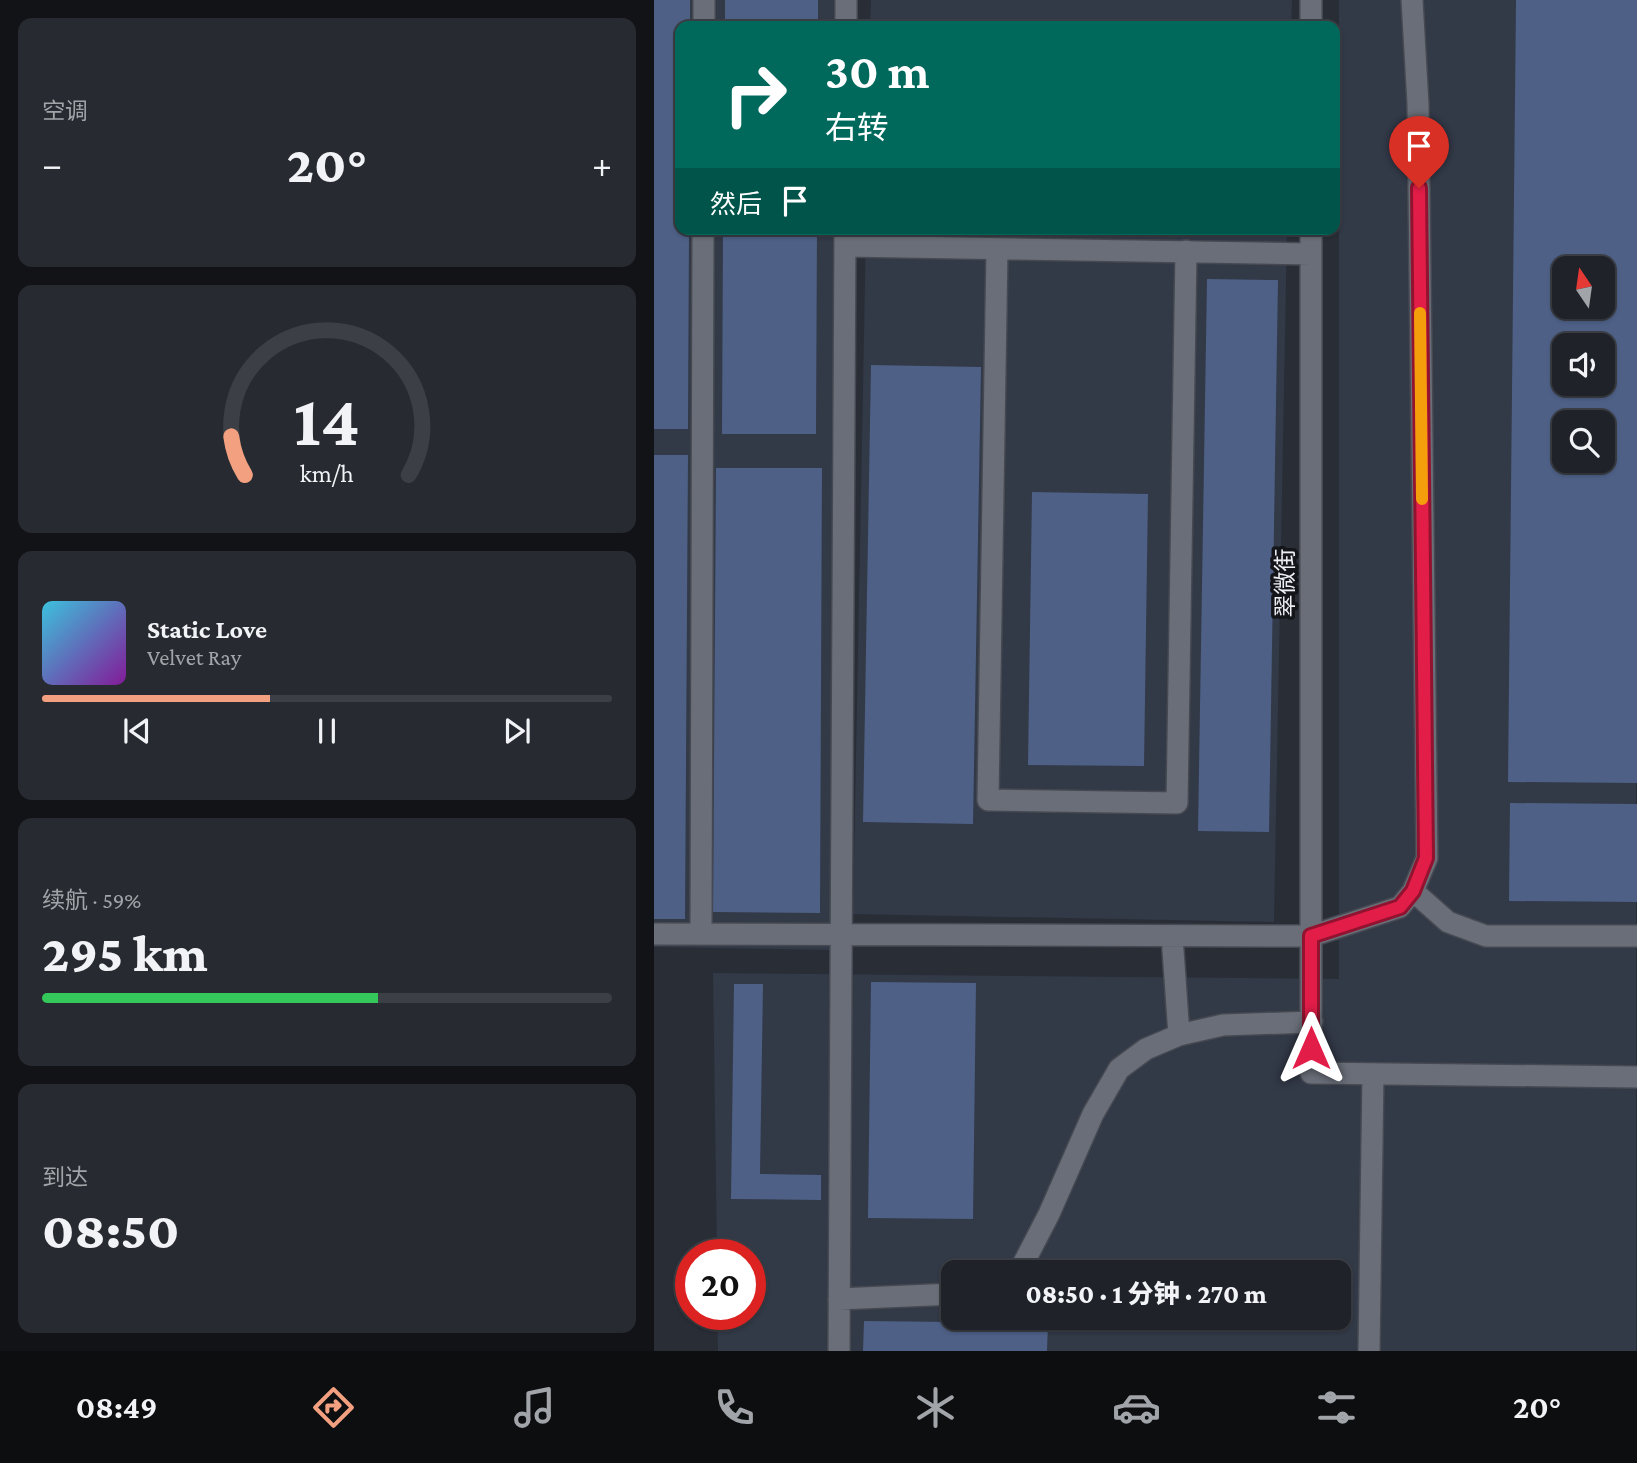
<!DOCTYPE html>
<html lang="zh">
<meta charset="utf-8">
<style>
:root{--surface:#1f2228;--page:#272a30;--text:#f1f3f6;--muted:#a1a4a8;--line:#3c3f45;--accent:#f2a07f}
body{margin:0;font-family:"Crimson Pro","Noto Sans SC",serif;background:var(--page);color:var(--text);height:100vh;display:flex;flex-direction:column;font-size:26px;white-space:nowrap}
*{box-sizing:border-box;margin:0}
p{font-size:23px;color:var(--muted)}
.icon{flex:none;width:38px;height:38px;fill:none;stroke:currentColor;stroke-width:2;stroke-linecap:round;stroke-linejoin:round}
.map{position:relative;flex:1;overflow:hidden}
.panel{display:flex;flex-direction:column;gap:18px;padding:18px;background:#111316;width:654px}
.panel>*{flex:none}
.guide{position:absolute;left:21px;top:21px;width:665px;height:214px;border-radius:14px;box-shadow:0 2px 5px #0004,0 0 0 2px var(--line);background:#00695c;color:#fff;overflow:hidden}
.needle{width:46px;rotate:347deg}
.tools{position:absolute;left:898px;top:256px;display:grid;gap:14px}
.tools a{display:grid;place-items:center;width:63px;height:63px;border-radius:14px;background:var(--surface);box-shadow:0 2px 5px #0004,0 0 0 2px var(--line);font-size:35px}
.speed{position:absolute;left:21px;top:1239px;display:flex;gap:14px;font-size:35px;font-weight:700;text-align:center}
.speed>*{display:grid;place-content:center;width:91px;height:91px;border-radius:50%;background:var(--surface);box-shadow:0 2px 5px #0004,0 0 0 2px var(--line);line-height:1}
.speed .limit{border:10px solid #d22;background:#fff;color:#111}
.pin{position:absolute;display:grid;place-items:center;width:60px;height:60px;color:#fff;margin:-72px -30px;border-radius:50% 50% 50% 0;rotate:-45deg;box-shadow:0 0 7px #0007}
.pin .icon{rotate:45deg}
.me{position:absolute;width:77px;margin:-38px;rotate:0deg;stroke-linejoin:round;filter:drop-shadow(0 0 5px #0008)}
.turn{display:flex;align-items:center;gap:24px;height:147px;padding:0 35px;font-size:32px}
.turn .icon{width:91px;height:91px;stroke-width:2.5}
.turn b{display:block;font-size:49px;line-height:60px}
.then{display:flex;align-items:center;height:66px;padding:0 35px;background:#0003;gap:14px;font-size:26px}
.big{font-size:52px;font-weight:800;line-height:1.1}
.panel .card{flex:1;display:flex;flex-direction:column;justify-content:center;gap:10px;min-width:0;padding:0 24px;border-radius:14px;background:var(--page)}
.panel .dial{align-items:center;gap:0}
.dial svg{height:182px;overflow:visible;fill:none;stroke:var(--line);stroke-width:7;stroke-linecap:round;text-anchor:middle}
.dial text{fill:var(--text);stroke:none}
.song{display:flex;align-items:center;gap:21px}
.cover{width:84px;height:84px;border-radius:10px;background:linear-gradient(135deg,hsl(190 70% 55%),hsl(290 70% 35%))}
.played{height:7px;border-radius:4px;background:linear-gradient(90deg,var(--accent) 40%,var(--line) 40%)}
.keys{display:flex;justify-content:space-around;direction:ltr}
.heat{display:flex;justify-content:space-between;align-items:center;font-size:38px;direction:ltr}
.charge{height:10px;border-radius:5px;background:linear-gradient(90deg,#34c759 59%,var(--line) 0)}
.trip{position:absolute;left:287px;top:1260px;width:410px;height:70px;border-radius:14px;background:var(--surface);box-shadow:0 2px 5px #0004,0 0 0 2px var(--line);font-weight:800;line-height:70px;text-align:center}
.tabs{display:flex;height:112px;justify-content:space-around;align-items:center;background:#0c0e10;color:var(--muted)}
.tabs .icon{width:49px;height:49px}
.tabs .selected{color:var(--accent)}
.tabs b{font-size:32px;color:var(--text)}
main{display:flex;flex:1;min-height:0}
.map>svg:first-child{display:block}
.built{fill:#323947;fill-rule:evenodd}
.building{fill:#4e6086;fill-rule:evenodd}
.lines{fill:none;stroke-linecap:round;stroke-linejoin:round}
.minor-casing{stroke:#464951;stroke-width:24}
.minor{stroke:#696e78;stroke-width:21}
.route-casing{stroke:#92132f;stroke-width:18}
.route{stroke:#e11d48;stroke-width:12}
.slow{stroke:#f59e0b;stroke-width:12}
.labels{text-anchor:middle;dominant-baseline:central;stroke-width:7;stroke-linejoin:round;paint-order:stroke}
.street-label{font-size:23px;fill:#eceff4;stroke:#131519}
</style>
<main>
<section class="panel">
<div class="card"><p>空调</p>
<div class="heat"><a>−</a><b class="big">20°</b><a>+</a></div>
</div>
<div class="card dial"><svg viewBox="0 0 100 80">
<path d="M14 69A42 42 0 1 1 86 69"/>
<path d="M14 69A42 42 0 0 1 8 52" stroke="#f2a07f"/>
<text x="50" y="56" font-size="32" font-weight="700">14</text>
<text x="50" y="72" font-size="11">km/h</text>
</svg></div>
<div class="card">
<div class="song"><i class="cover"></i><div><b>Static Love</b><p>Velvet Ray</p></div></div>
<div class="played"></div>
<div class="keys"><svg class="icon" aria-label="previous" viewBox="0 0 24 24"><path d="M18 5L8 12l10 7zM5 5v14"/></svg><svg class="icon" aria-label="pause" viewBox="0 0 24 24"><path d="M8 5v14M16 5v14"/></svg><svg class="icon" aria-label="next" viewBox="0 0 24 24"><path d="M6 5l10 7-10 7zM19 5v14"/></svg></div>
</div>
<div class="card"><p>续航 · 59%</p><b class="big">295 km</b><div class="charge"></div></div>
<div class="card"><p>到达</p><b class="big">08:50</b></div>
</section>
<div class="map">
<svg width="983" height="1351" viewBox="0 0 983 1351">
<rect width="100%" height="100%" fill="#292d36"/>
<path class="built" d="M0,0H190V26H26V229H187L176,950L0,947Z
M217,0H638L637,26H216Z
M685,0H982V1351H64L63,1314H96V1255H63L59,973L685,979ZM910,268H948V306H910ZM910,345H948V383H910ZM910,422H948V460H910ZM299,1272H684V1318H299Z
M212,229H633L620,922L199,914Z"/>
<path class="building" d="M0,0H36V26H26V229H35L34,429H0Z
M71,0H164V26H71Z
M862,0H983V783L854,782ZM910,268H948V306H910ZM910,345H948V383H910ZM910,422H948V460H910Z
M69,229H163L162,434H68Z
M553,279L624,280L615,832L544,831Z
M217,365L327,367L319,824L209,822Z
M0,455H34L31,919H0Z
M62,468H168L166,913L59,912Z
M378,492L494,494L490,766L374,765Z
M856,803L983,804V902L855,901Z
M217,982L322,983L319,1219L214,1218Z
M80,984H109L106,1174L167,1175V1200L77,1199Z
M210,1321L394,1323L393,1351H209Z"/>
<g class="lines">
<defs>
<path id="minor" d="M657,0V26
M50,26V0
M192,26V0
M657,229V1073L983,1077
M191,246L657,254
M343,249L334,800L523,803L532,251
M759,891L794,922L832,936H983
M0,934L657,936L746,907L759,891L773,858L764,104L758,0
M47,934L49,229
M518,936L525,1035
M365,1272L395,1214L439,1114L465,1069L492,1049L525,1035L569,1025L658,1022
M185,1299L299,1294
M185,1351L191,229
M715,1351L719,1074"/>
</defs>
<use href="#minor" class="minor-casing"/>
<use href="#minor" class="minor"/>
</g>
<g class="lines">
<defs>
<path id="route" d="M657,1048V936L746,907L759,891L772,858L765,188"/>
</defs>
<use href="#route" class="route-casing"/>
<use href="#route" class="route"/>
<path class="slow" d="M766,313L768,499"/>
</g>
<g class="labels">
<g class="street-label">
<text transform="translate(631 583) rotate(-90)">翠微街</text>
</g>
</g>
</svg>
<div class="tools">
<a><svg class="needle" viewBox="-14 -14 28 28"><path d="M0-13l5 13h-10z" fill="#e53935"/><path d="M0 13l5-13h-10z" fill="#a1a4a8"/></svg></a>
<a><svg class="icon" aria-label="sound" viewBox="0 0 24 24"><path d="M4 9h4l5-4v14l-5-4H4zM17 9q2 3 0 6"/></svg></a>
<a><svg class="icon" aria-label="search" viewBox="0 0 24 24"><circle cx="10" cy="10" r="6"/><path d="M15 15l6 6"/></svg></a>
</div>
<div class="speed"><div class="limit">20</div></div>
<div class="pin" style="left:765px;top:188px;background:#d93025"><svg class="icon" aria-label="arrive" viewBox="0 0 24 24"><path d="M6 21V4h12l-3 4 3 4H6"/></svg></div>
<svg class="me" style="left:657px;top:1048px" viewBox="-20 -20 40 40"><path d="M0-17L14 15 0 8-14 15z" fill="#e11d48" stroke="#fff" stroke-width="4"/></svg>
<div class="trip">08:50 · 1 分钟 · 270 m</div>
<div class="guide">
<div class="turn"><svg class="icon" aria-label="right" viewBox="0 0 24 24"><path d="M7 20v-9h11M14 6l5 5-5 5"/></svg><div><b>30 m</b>右转</div></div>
<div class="then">然后<svg class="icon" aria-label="arrive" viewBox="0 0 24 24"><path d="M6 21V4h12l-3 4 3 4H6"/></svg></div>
</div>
</div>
</main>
<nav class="tabs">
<b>08:49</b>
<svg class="icon selected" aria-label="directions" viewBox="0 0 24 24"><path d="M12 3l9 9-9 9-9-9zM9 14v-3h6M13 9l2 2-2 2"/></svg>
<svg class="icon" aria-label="music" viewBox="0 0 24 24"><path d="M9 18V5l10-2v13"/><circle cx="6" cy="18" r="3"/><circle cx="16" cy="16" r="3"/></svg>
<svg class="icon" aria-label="phone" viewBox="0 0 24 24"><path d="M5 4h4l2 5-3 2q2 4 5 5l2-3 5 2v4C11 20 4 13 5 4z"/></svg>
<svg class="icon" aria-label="climate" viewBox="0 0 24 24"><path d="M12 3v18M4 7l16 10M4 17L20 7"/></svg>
<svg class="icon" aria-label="car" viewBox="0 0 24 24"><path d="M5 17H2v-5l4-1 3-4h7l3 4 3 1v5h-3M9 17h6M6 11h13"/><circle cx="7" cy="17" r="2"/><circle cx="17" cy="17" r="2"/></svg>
<svg class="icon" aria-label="filters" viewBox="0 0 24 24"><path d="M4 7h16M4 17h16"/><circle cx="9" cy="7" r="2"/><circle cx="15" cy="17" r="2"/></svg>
<b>20°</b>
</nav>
